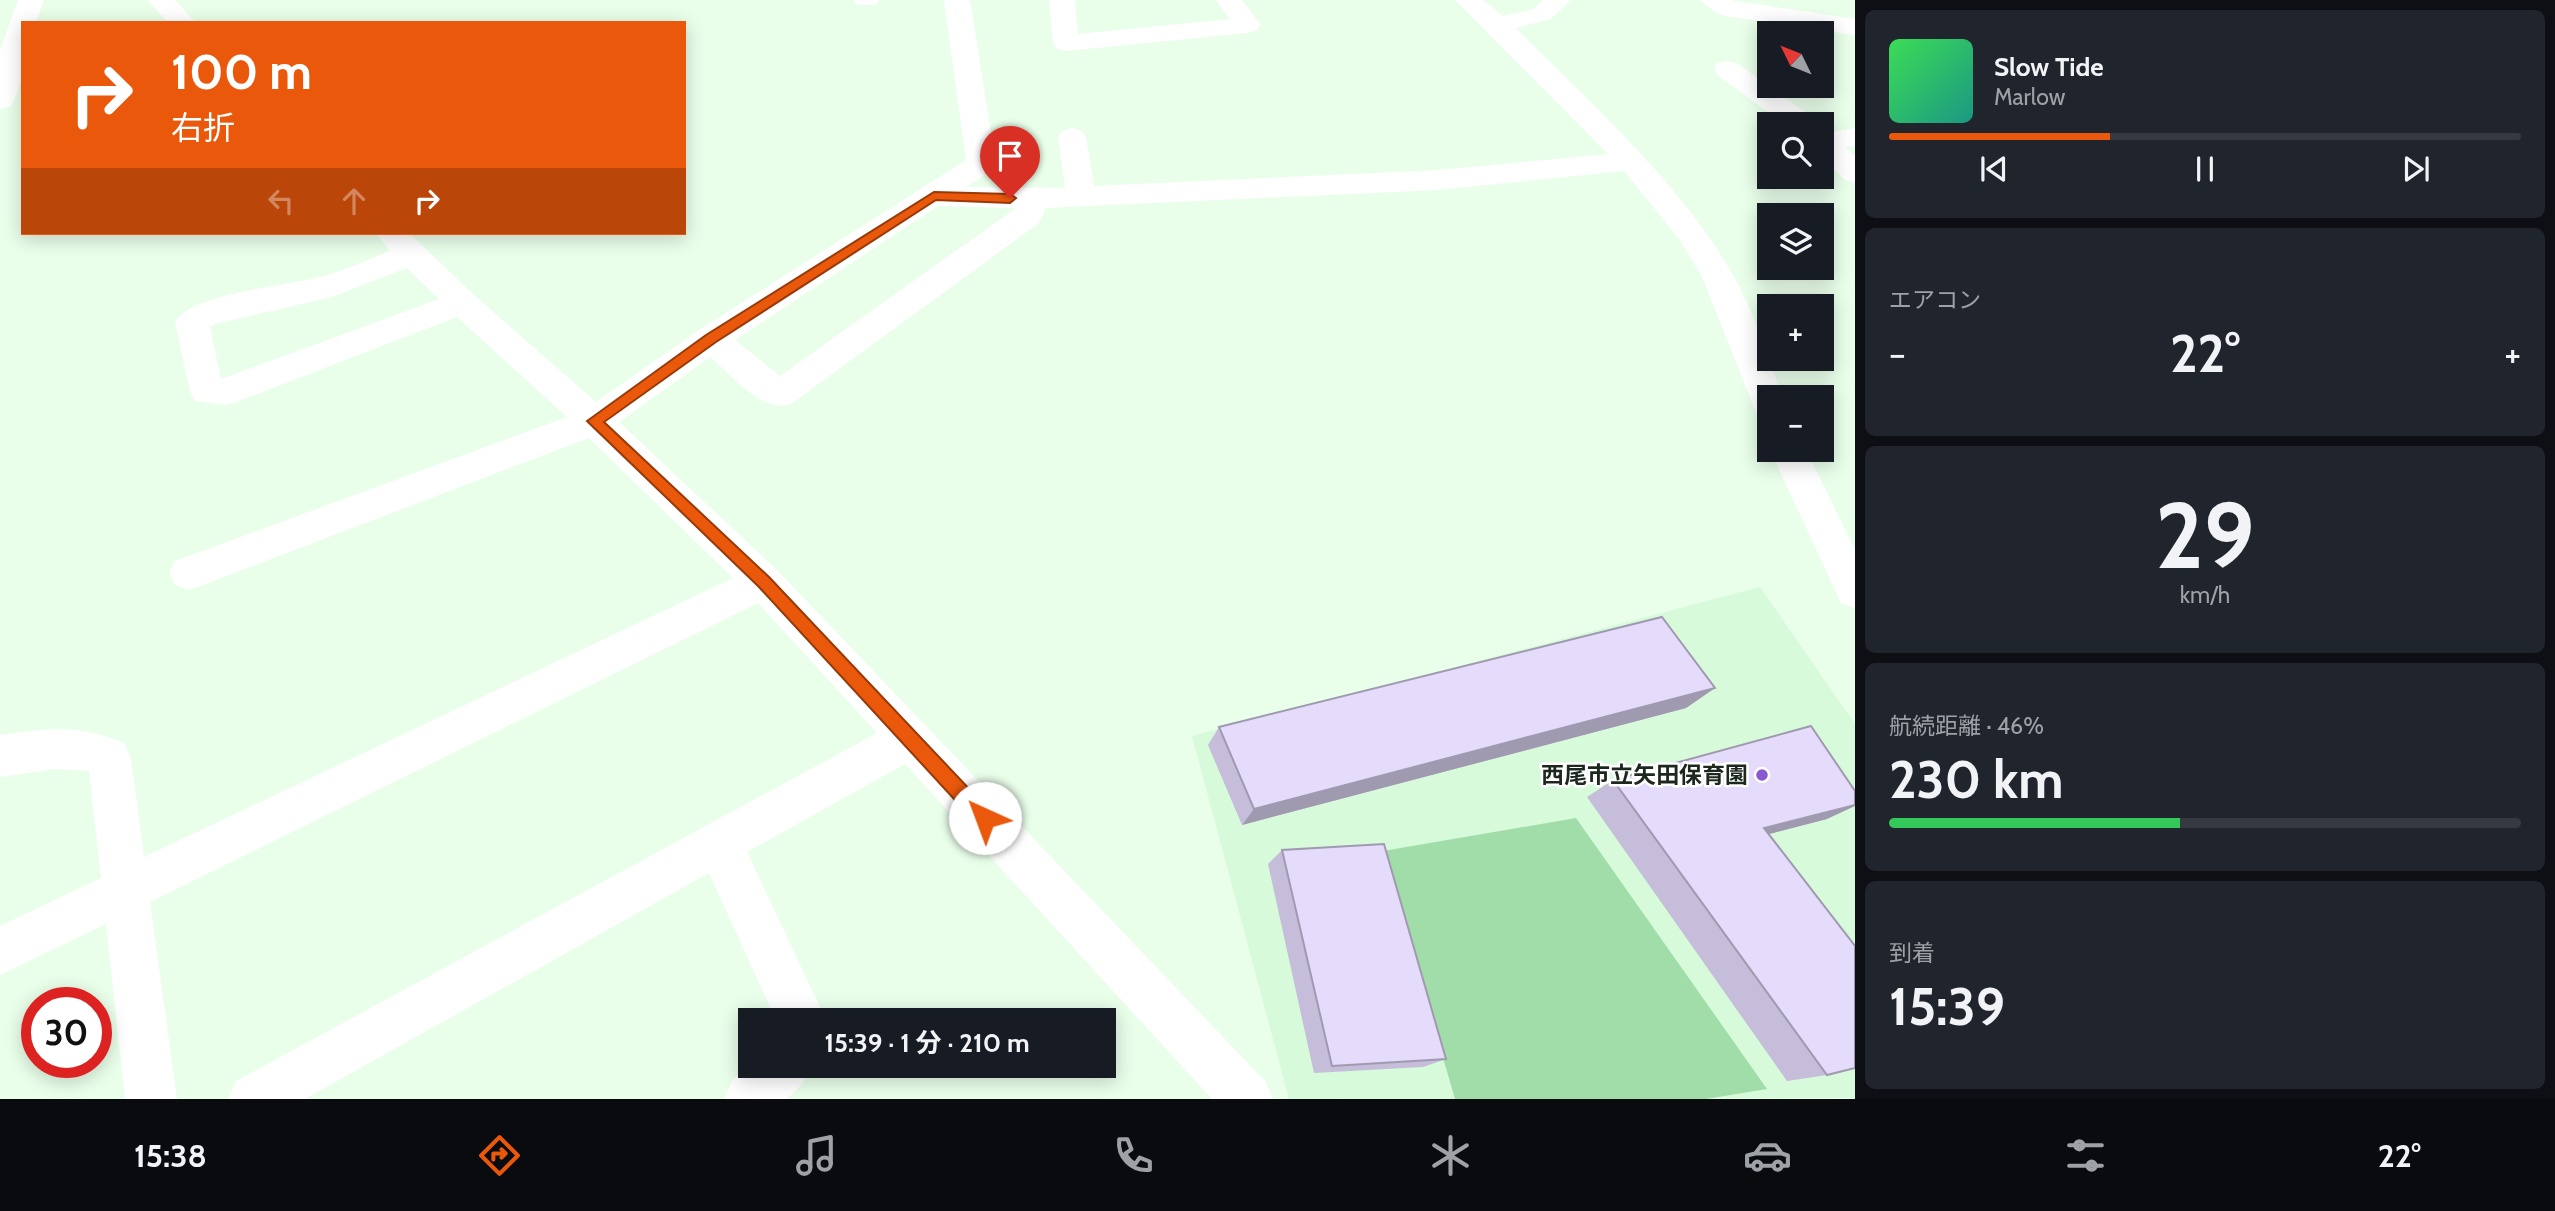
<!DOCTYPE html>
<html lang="ja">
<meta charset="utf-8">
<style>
:root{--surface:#171b24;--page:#20242c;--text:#f1f3f6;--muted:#9ea1a6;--line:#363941;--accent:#ea580c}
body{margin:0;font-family:Cabin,"Noto Sans JP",sans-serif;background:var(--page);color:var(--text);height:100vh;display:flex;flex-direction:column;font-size:26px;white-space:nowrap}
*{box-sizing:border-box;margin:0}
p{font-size:23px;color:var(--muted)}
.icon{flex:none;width:38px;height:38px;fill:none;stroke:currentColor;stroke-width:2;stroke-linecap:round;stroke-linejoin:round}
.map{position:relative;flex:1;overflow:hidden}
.side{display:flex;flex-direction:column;gap:10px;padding:10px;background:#0d0f14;width:700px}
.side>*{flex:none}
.top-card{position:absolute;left:21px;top:21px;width:665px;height:214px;border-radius:0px;box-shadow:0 4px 18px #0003;background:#ea580c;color:#fff;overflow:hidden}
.needle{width:46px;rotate:313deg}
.fabs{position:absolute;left:1757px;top:21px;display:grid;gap:14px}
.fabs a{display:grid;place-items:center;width:77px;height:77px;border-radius:0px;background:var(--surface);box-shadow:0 4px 18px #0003;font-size:35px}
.speed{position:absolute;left:21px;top:987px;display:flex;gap:14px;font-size:35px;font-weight:700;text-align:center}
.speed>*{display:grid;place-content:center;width:91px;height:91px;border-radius:50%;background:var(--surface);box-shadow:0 4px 18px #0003;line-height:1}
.speed .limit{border:10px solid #d22;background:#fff;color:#111}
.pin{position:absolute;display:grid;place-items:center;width:60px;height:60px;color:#fff;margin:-72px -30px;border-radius:50% 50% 50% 0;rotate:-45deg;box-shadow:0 0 7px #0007}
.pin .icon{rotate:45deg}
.me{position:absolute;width:77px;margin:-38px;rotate:317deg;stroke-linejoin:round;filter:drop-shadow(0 0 5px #0008)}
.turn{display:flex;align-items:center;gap:24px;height:147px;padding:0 35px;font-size:32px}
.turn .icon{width:91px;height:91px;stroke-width:2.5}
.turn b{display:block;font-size:49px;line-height:60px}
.lanes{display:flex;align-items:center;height:66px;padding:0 35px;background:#0003;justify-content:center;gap:35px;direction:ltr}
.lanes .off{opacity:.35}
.big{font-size:52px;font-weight:700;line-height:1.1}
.side .widget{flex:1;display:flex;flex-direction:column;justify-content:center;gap:10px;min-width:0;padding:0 24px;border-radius:10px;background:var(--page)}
.side .dial{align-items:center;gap:0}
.dial b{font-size:91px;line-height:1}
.song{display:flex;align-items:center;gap:21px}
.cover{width:84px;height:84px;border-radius:10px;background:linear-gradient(135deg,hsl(130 70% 55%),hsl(170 70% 35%))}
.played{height:7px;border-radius:4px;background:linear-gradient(90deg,var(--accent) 35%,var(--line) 35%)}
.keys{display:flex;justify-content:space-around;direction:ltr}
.heat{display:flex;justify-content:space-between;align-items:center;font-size:38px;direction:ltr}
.charge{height:10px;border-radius:5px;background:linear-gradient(90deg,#34c759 46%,var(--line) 0)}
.trip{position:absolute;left:738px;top:1008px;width:378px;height:70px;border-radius:0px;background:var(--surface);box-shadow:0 4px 18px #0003;font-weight:700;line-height:70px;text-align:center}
.tab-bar{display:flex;height:112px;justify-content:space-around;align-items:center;background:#090b0e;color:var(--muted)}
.tab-bar .icon{width:49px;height:49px}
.tab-bar .active{color:var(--accent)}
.tab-bar b{font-size:32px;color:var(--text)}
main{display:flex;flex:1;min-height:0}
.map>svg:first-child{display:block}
.built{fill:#d7fada}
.green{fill:#a1dda8}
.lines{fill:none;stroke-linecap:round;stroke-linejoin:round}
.street{fill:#fff;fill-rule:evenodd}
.wall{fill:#c5bdd9}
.shaded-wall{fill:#a09ab0}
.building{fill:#e5dcfc;stroke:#a09ab0;stroke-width:2}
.route{fill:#ea580c;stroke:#983908;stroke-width:2}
.poi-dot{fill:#8858d1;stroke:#fff;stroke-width:2.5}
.labels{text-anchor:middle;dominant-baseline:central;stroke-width:5;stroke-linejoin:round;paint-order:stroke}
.poi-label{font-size:23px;font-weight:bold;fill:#1c271d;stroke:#fff;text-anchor:end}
</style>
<main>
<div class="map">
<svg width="1855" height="1099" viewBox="0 0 1855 1099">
<rect width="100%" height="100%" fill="#e9ffea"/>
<path class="built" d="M1760,587L1855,724V1098L1289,1099L1192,736Z"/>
<path class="green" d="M1576,818L1767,1089L1706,1099H1455L1383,851Z"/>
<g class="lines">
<path class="street" d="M18,0H44L36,23H23C23,50 26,84 10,107L0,109V50Z
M148,0H175L196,23H168Z
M853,0H880L876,5H857Z
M944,0H970L996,164L991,171L966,187L1065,188L1058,137L1062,131L1072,128L1082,131L1086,137L1094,186L1438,170L1608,154L1455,0H1483L1503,16L1533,9L1543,0H1571L1551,19L1516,28C1592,105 1677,179 1732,273C1754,311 1767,357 1783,397H1769V419L1757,415L1702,277L1680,240L1624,171L1438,190L1046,208L1039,223L791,404C762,414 732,375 710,357L619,422L777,570L1265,1081L1273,1099H1212L905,764L747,852L826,1020H776L709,873L305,1099H228L236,1081L877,733L758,603L150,902L177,1099H125L106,924L0,975V926L101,878L89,771L55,769L0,777V735C49,728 77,724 124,743L131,758L144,857L733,578L589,438L203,585L189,590L175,585L169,573L175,561L567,417L457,317L239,401L227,405L195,401L190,392L175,322C192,292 290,286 324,276C346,270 369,259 390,251L376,233H409L474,295L596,402L699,330L966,160ZM938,206L1016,208L780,376L735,340ZM407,268L439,299L221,379L210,327L215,324L332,297Z
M1049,0H1075L1078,34L1230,19L1216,0H1242L1261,25L1257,30L1248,33L1066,51L1057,49L1053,43Z
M1700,0H1730L1855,19V35L1725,16L1716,13Z
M1727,61L1737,63L1813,118L1817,124H1785L1717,75L1714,69L1717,63Z
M1855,128V146L1845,147L1855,156V182L1845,180L1822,157L1823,134Z
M1770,450H1806L1855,550V608L1841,603Z
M751,1063V1066H809L802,1084L787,1099H724L732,1081Z"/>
</g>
<path class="wall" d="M1715,688L1686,708L1242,825L1208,745L1219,727Z
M1613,780L1827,819L1768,834L1827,1075L1787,1081L1587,797Z
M1282,850L1446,1059L1423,1067L1314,1073L1268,864Z"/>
<path class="shaded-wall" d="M1715,688L1686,708L1242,825L1254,809Z
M1855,805V806L1827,819L1731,844L1764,828Z"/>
<path class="building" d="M1662,617L1715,688L1254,809L1219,727Z
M1811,726L1855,791V805L1764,828L1855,946V1068L1827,1075L1613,780Z
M1384,844L1446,1059L1332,1066L1282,850Z"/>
<path class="route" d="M934,192L1010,194L1016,198L1010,203L936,200L716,342L604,422L769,577L991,812L994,818L991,825L985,827L978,825L758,586L587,421L706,335Z"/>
<circle class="poi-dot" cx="1762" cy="775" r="7"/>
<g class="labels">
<g class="poi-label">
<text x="1748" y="775">西尾市立矢田保育園</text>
</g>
</g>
</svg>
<div class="fabs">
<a><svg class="needle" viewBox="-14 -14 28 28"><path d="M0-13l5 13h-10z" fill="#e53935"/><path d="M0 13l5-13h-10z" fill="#9ea1a6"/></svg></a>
<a><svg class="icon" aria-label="search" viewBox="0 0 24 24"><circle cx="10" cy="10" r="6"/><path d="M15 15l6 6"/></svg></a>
<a><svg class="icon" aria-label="layers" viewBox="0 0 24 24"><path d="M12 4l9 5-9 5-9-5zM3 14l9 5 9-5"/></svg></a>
<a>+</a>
<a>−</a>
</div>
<div class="speed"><div class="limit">30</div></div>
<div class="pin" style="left:1010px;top:198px;background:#d93025"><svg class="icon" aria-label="arrive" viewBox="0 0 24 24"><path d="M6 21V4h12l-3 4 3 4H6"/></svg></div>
<svg class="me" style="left:985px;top:818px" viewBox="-20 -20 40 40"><circle r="19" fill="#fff"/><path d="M0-13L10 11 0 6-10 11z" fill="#ea580c"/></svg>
<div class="trip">15:39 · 1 分 · 210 m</div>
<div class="top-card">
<div class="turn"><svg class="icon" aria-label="right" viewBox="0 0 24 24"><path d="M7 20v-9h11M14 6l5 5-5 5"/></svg><div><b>100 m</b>右折</div></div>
<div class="lanes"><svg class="icon off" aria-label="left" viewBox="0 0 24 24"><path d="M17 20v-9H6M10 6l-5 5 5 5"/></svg><svg class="icon off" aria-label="ahead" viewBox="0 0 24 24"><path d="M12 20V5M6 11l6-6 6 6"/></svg><svg class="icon" aria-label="right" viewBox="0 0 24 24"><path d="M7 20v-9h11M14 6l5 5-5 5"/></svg></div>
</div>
</div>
<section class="side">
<div class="widget">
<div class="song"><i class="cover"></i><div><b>Slow Tide</b><p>Marlow</p></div></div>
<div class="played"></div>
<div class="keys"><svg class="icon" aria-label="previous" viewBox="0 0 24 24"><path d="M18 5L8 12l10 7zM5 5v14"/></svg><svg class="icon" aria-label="pause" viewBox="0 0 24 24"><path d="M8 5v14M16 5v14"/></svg><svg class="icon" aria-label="next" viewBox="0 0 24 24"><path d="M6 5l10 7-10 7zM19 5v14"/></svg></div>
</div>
<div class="widget"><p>エアコン</p>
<div class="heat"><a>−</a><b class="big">22°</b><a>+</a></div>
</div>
<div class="widget dial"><b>29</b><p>km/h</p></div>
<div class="widget"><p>航続距離 · 46%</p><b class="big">230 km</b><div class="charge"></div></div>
<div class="widget"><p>到着</p><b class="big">15:39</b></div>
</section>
</main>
<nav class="tab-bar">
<b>15:38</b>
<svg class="icon active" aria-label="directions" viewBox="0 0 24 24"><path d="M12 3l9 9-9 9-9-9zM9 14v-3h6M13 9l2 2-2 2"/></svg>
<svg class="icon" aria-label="music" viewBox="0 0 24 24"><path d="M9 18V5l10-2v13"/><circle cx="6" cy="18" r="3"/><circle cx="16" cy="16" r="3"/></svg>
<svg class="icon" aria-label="phone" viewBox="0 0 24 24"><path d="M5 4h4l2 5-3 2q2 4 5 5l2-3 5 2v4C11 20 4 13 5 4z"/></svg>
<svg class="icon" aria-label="climate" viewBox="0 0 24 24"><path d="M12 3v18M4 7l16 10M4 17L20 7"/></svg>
<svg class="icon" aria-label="car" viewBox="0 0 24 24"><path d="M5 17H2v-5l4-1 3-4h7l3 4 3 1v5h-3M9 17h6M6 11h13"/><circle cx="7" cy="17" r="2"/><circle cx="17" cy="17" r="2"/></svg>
<svg class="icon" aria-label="filters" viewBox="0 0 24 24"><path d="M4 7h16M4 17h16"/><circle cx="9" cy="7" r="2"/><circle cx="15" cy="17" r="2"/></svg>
<b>22°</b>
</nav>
